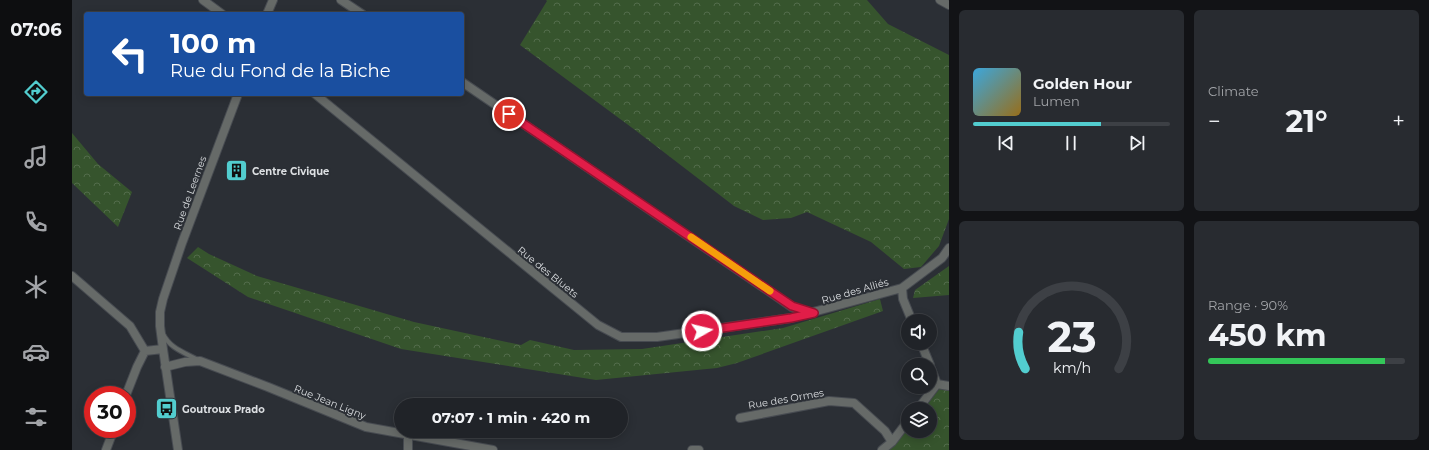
<!DOCTYPE html>
<meta charset="utf-8">
<style>
:root{--surface:#202328;--page:#282b30;--text:#f1f3f6;--muted:#a2a4a8;--line:#3d4045;--accent:#52cdcf}
body{margin:0;font-family:Montserrat,sans-serif;background:var(--page);color:var(--text);height:100vh;display:flex;flex-direction:column;font-size:15px;white-space:nowrap}
*{box-sizing:border-box;margin:0}
p{font-size:13px;color:var(--muted)}
.icon{flex:none;width:22px;height:22px;fill:none;stroke:currentColor;stroke-width:2;stroke-linecap:round;stroke-linejoin:round}
.map{position:relative;flex:1;overflow:hidden}
.side{display:flex;flex-direction:column;gap:10px;padding:10px;background:#121316;width:480px}
.side>*{flex:none}
.banner{position:absolute;left:12px;top:12px;width:380px;height:84px;border-radius:4px;box-shadow:0 2px 10px #0003,0 0 0 1px var(--line);background:#1a4fa0;color:#fff;overflow:hidden}
.buttons{position:absolute;left:829px;top:314px;display:grid;gap:8px}
.buttons a{display:grid;place-items:center;width:36px;height:36px;border-radius:50%;background:var(--surface);box-shadow:0 2px 10px #0003,0 0 0 1px var(--line);font-size:20px}
.speed{position:absolute;left:12px;top:386px;display:flex;gap:8px;font-size:20px;font-weight:700;text-align:center}
.speed>*{display:grid;place-content:center;width:52px;height:52px;border-radius:50%;background:var(--surface);box-shadow:0 2px 10px #0003,0 0 0 1px var(--line);line-height:1}
.speed .limit{border:6px solid #d22;background:#fff;color:#111}
.pin{position:absolute;display:grid;place-items:center;width:34px;height:34px;color:#fff;margin:-17px;border:2px solid #fff;border-radius:50%;box-shadow:0 1px 4px #0007}
.me{position:absolute;width:44px;margin:-22px;rotate:82deg;stroke-linejoin:round;filter:drop-shadow(0 0 3px #0008)}
.turn{display:flex;align-items:center;gap:14px;height:84px;padding:0 20px;font-size:18px}
.turn .icon{width:52px;height:52px;stroke-width:2.5}
.turn b{display:block;font-size:28px;line-height:34px}
.big{font-size:30px;font-weight:700;line-height:1.1}
.side .card{flex:1;display:flex;flex-direction:column;justify-content:center;gap:6px;min-width:0;padding:0 14px;border-radius:6px;background:var(--page)}
.side .dial{align-items:center;gap:0}
.dial svg{height:104px;overflow:visible;fill:none;stroke:var(--line);stroke-width:7;stroke-linecap:round;text-anchor:middle}
.dial text{fill:var(--text);stroke:none}
.song{display:flex;align-items:center;gap:12px}
.cover{width:48px;height:48px;border-radius:6px;background:linear-gradient(135deg,hsl(200 70% 55%),hsl(40 70% 35%))}
.played{height:4px;border-radius:2px;background:linear-gradient(90deg,var(--accent) 65%,var(--line) 65%)}
.keys{display:flex;justify-content:space-around;direction:ltr}
.heat{display:flex;justify-content:space-between;align-items:center;font-size:22px;direction:ltr}
.charge{height:6px;border-radius:3px;background:linear-gradient(90deg,#34c759 90%,var(--line) 0)}
.side .tiles{flex:1;display:grid;gap:10px;grid-template-columns:repeat(2,1fr)}
.trip{position:absolute;left:322px;top:398px;width:234px;height:40px;border-radius:20px;background:var(--surface);box-shadow:0 2px 10px #0003,0 0 0 1px var(--line);font-weight:700;line-height:40px;text-align:center}
main{display:flex;flex:1;min-height:0}
.dock{display:flex;flex-direction:column;width:72px;justify-content:space-around;align-items:center;background:#0d0e10;color:var(--muted)}
.dock .icon{width:28px;height:28px}
.dock .active{color:var(--accent)}
.dock b{font-size:18px;color:var(--text)}
.map>svg:first-child{display:block}
.forest{fill:url(#forest-crowns)}
.lines{fill:none;stroke-linecap:round;stroke-linejoin:round}
.service-casing{stroke:#474b51;stroke-width:6}
.minor-casing{stroke:#474b51;stroke-width:10}
.service{stroke:#666a68;stroke-width:4}
.minor{stroke:#666a68;stroke-width:8}
.route-casing{stroke:#92132f;stroke-width:10}
.route{stroke:#e11d48;stroke-width:7}
.slow{stroke:#f59e0b;stroke-width:7}
.labels{text-anchor:middle;dominant-baseline:central;stroke-width:4;stroke-linejoin:round;paint-order:stroke}
.poi-label{font-size:10px;font-weight:bold;fill:#dcdfe2;stroke:#2b2f35;text-anchor:start}
.street-label{font-size:10px;fill:#dcdfe2;stroke:#2b2f35}
</style>
<main>
<nav class="dock">
<b>07:06</b>
<svg class="icon active" aria-label="directions" viewBox="0 0 24 24"><path d="M12 3l9 9-9 9-9-9zM9 14v-3h6M13 9l2 2-2 2"/></svg>
<svg class="icon" aria-label="music" viewBox="0 0 24 24"><path d="M9 18V5l10-2v13"/><circle cx="6" cy="18" r="3"/><circle cx="16" cy="16" r="3"/></svg>
<svg class="icon" aria-label="phone" viewBox="0 0 24 24"><path d="M5 4h4l2 5-3 2q2 4 5 5l2-3 5 2v4C11 20 4 13 5 4z"/></svg>
<svg class="icon" aria-label="climate" viewBox="0 0 24 24"><path d="M12 3v18M4 7l16 10M4 17L20 7"/></svg>
<svg class="icon" aria-label="car" viewBox="0 0 24 24"><path d="M5 17H2v-5l4-1 3-4h7l3 4 3 1v5h-3M9 17h6M6 11h13"/><circle cx="7" cy="17" r="2"/><circle cx="17" cy="17" r="2"/></svg>
<svg class="icon" aria-label="filters" viewBox="0 0 24 24"><path d="M4 7h16M4 17h16"/><circle cx="9" cy="7" r="2"/><circle cx="15" cy="17" r="2"/></svg>
</nav>
<div class="map">
<svg width="877" height="450" viewBox="0 0 877 450">
<defs>
<pattern id="forest-crowns" width="20" height="18" patternUnits="userSpaceOnUse"><rect width="20" height="18" fill="#36542d"/><path d="M2 6a3 3 0 1 1 6 0M12 15a3 3 0 1 1 6 0" fill="none" stroke="#526c4b"/></pattern>
</defs>
<rect width="100%" height="100%" fill="#2b2f35"/>
<path class="forest" d="M474,0H795L816,24L877,55V219L867,246L849,267L832,269L799,242L735,212L719,218L691,220L662,206L563,130L448,45L475,1Z
M0,133L26,164L60,192L46,227L0,183Z
M126,247L137,254L185,276L342,322L449,345L458,340L502,350L570,349L711,328L808,299L811,311L665,363L645,368L524,380L329,349L176,297L115,258Z
M877,266V295L841,298L843,290Z
M869,387L877,388V450H815L836,427V431H858V409H851Z"/>
<g class="lines">
<defs>
<path id="service" d="M91,334C98,348 111,352 124,359"/>
<path id="minor" d="M131,0L150,14
M269,0L290,14
M868,0L877,5
M195,14L201,0
M390,82L720,307L741,313
M243,94L526,325L549,337H585L719,318L830,288L870,258L877,248
M0,276L58,326L73,351L91,349
M830,288L831,299L840,321
M849,343L858,365
M858,366L865,384
M93,367L113,362L128,361L196,387L294,427L421,450
M865,384L877,386
M54,395L65,367L73,351
M846,409L865,384
M668,418L757,401L782,403L813,431L820,442
M34,450L42,429
M106,450L91,349L88,326V312L91,299L110,243L166,94
M336,450V434
M620,450H627
M810,450L820,442L836,421"/>
</defs>
<use href="#service" class="service-casing"/>
<use href="#minor" class="minor-casing"/>
<use href="#service" class="service"/>
<use href="#minor" class="minor"/>
</g>
<g class="lines">
<defs>
<path id="route" d="M437,114L720,306L742,313L719,318L630,331"/>
</defs>
<use href="#route" class="route-casing"/>
<use href="#route" class="route"/>
<path class="slow" d="M619,237L698,291"/>
</g>
<defs>
<symbol id="building-square" viewBox="-11 -11 22 22"><rect x="-9" y="-9" width="18" height="18" rx="4" fill="#52cdcf" stroke="#2b2f35"/><path d="M-4-6H4V6H1V3H-1V6H-4ZM-2.5-4.3h1.7v1.8h-1.7ZM.8-4.3h1.7v1.8H.8ZM-2.5-1h1.7V.8h-1.7ZM.8-1h1.7V.8H.8Z" fill="#111"/></symbol>
<symbol id="bus-square" viewBox="-11 -11 22 22"><rect x="-9" y="-9" width="18" height="18" rx="4" fill="#52cdcf" stroke="#2b2f35"/><path d="M-5-6H5V4H4V6H2V4H-2V6H-4V4H-5ZM-3.5-4V0h7V-4ZM-3.5 1.2v1.5H-2V1.2ZM2 1.2v1.5H3.5V1.2Z" fill="#111"/></symbol>
</defs>
<g fill-rule="evenodd">
<use href="#building-square" x="152" y="158" width="25" height="25"/>
<use href="#bus-square" x="82" y="396" width="25" height="25"/>
</g>
<g class="labels">
<g class="poi-label">
<text x="180" y="171">Centre Civique</text>
<text x="110" y="409">Goutroux Prado</text>
</g>
<g class="street-label">
<text transform="translate(118 193) rotate(-70)">Rue de Leernes</text>
<text transform="translate(476 272) rotate(39)">Rue des Bluets</text>
<text transform="translate(783 291) rotate(-16)">Rue des Alliés</text>
<text transform="translate(714 399) rotate(-10)">Rue des Ormes</text>
<text transform="translate(258 402) rotate(22)">Rue Jean Ligny</text>
</g>
</g>
</svg>
<div class="buttons">
<a><svg class="icon" aria-label="sound" viewBox="0 0 24 24"><path d="M4 9h4l5-4v14l-5-4H4zM17 9q2 3 0 6"/></svg></a>
<a><svg class="icon" aria-label="search" viewBox="0 0 24 24"><circle cx="10" cy="10" r="6"/><path d="M15 15l6 6"/></svg></a>
<a><svg class="icon" aria-label="layers" viewBox="0 0 24 24"><path d="M12 4l9 5-9 5-9-5zM3 14l9 5 9-5"/></svg></a>
</div>
<div class="speed"><div class="limit">30</div></div>
<div class="pin" style="left:437px;top:114px;background:#d93025"><svg class="icon" aria-label="arrive" viewBox="0 0 24 24"><path d="M6 21V4h12l-3 4 3 4H6"/></svg></div>
<svg class="me" style="left:630px;top:331px" viewBox="-20 -20 40 40"><circle r="17" fill="#e11d48" stroke="#fff" stroke-width="3"/><path d="M0-11L8 9 0 5-8 9z" fill="#fff"/></svg>
<div class="trip">07:07 · 1 min · 420 m</div>
<div class="banner">
<div class="turn"><svg class="icon" aria-label="left" viewBox="0 0 24 24"><path d="M17 20v-9H6M10 6l-5 5 5 5"/></svg><div><b>100 m</b>Rue du Fond de la Biche</div></div>
</div>
</div>
<section class="side">
<div class="tiles">
<div class="card">
<div class="song"><i class="cover"></i><div><b>Golden Hour</b><p>Lumen</p></div></div>
<div class="played"></div>
<div class="keys"><svg class="icon" aria-label="previous" viewBox="0 0 24 24"><path d="M18 5L8 12l10 7zM5 5v14"/></svg><svg class="icon" aria-label="pause" viewBox="0 0 24 24"><path d="M8 5v14M16 5v14"/></svg><svg class="icon" aria-label="next" viewBox="0 0 24 24"><path d="M6 5l10 7-10 7zM19 5v14"/></svg></div>
</div>
<div class="card"><p>Climate</p>
<div class="heat"><a>−</a><b class="big">21°</b><a>+</a></div>
</div>
<div class="card dial"><svg viewBox="0 0 100 80">
<path d="M14 69A42 42 0 1 1 86 69"/>
<path d="M14 69A42 42 0 0 1 9 41" stroke="#52cdcf"/>
<text x="50" y="56" font-size="32" font-weight="700">23</text>
<text x="50" y="72" font-size="11">km/h</text>
</svg></div>
<div class="card"><p>Range · 90%</p><b class="big">450 km</b><div class="charge"></div></div>
</div>
</section>
</main>
